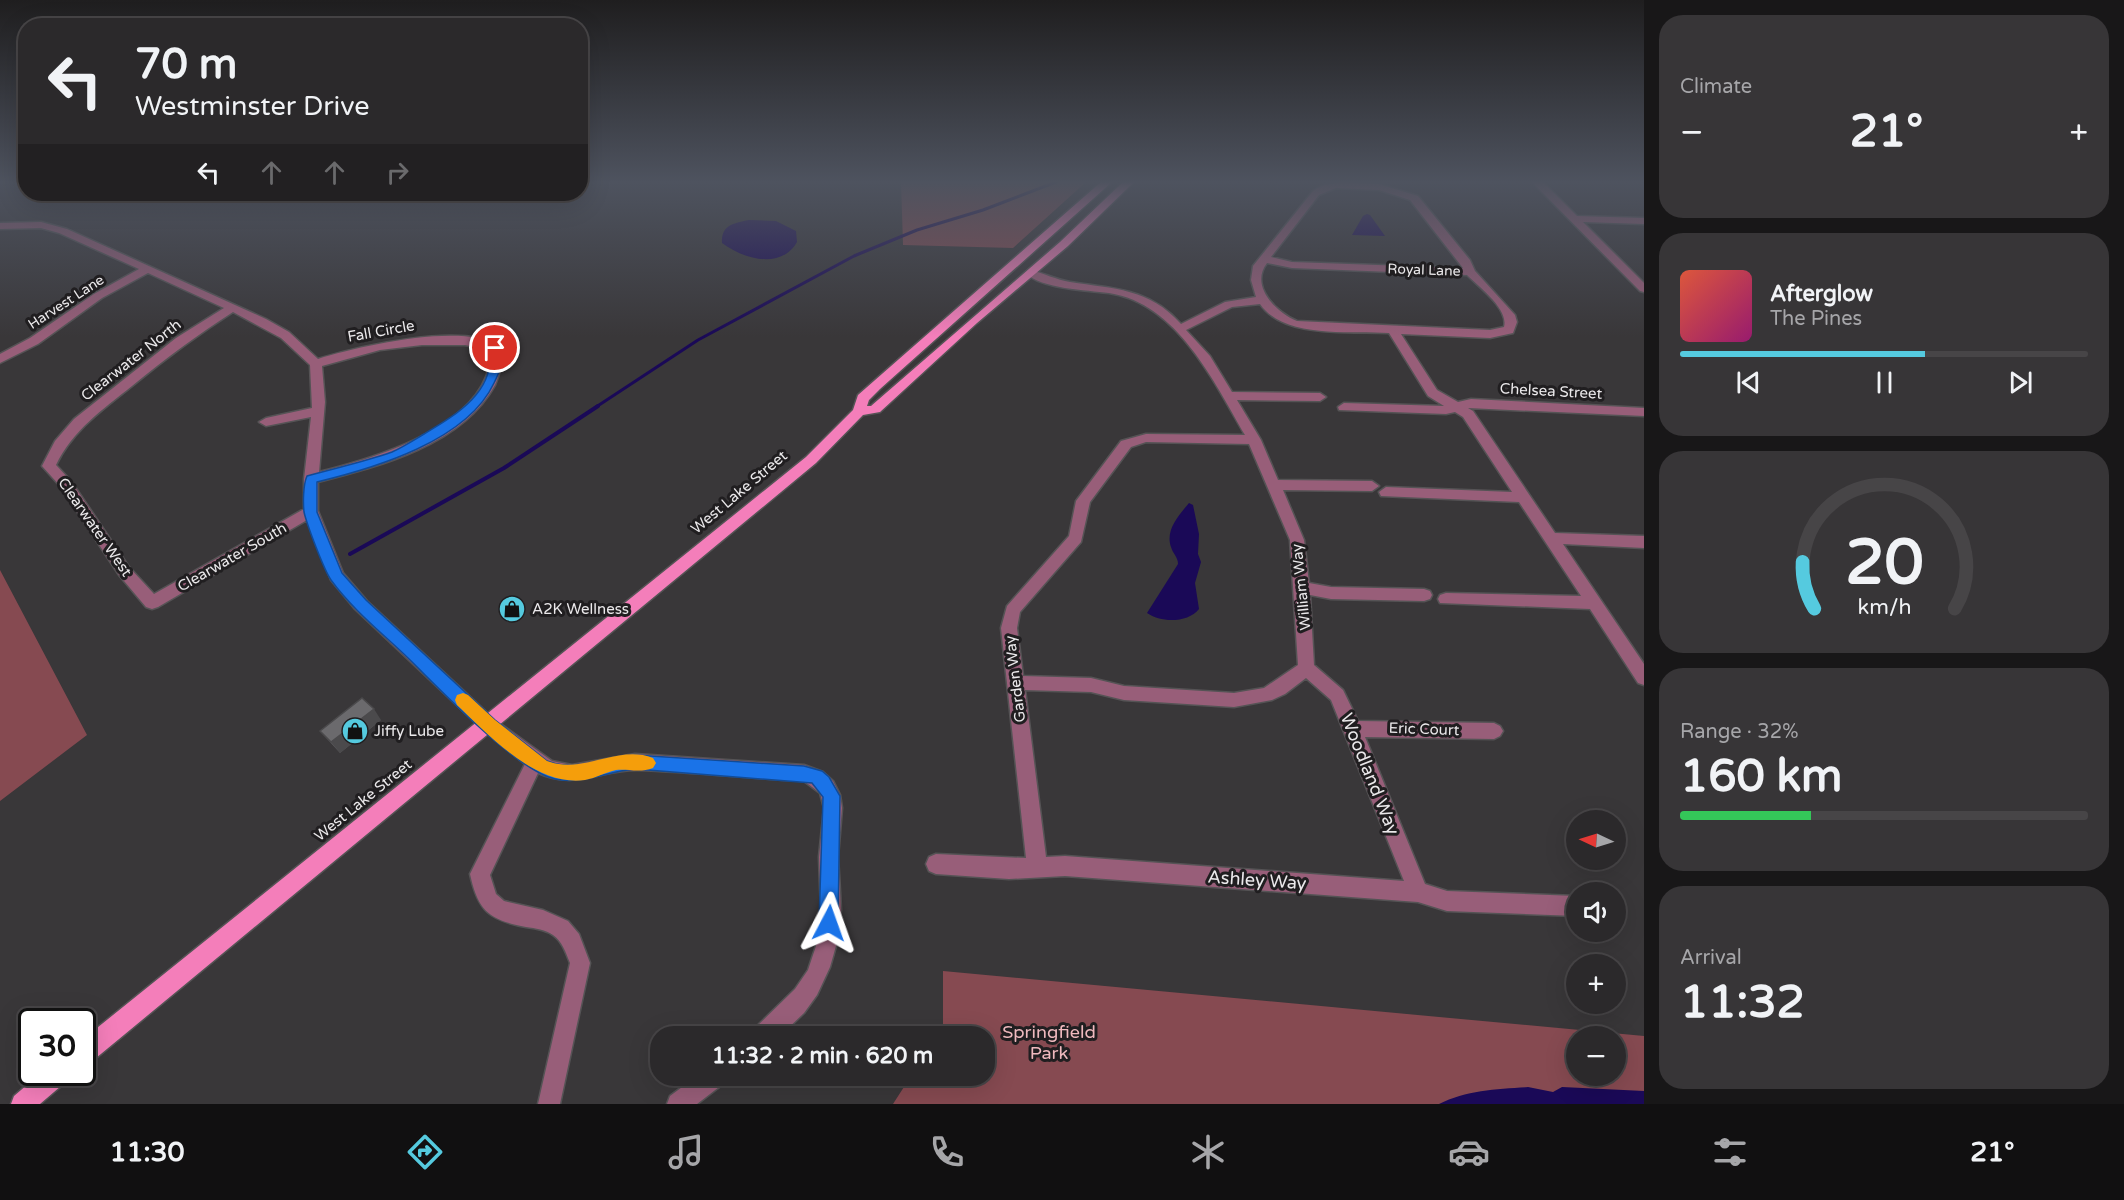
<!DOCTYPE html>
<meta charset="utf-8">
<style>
:root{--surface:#2b292b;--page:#373537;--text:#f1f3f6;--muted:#a6a6a9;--line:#474547;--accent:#55cadf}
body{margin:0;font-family:"Varela Round",sans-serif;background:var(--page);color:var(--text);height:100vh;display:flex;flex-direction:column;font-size:22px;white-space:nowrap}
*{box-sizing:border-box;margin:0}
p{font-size:20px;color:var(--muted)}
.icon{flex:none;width:33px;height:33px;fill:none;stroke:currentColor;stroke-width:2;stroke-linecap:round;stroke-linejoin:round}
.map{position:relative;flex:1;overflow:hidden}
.panel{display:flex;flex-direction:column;gap:15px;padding:15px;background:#181718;width:480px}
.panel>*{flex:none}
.guide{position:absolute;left:18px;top:18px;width:570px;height:183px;border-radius:24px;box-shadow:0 6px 24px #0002,0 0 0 2px var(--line);background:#2b292b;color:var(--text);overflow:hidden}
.needle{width:39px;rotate:274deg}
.controls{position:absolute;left:1566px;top:810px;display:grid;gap:12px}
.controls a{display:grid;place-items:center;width:60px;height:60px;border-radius:50%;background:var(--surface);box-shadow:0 6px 24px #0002,0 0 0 2px var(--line);font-size:30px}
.speed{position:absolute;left:18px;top:1008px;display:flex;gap:12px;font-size:30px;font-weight:700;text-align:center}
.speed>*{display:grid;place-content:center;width:78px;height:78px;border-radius:50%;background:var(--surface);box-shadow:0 6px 24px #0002,0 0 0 2px var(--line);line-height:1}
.speed .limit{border:3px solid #111;border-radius:9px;background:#fff;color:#111}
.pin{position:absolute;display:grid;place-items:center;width:51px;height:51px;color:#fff;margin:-26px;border:3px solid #fff;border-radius:50%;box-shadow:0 2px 6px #0007}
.me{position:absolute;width:66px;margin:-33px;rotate:4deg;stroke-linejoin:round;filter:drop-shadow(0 0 4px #0008)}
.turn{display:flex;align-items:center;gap:21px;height:126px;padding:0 18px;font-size:27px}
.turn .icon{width:78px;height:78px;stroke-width:2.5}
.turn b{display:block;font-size:42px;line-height:51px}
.lanes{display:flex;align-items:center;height:57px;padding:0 18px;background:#0003;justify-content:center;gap:30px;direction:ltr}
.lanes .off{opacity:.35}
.big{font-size:45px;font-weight:700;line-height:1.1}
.panel .widget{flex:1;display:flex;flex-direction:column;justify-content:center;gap:9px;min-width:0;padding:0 21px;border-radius:24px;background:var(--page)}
.panel .dial{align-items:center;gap:0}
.dial svg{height:156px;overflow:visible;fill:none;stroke:var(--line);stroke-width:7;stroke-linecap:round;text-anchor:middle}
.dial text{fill:var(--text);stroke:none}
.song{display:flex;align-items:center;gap:18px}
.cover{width:72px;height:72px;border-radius:9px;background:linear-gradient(135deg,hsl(10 70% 55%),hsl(320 70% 35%))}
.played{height:6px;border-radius:3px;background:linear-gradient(90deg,var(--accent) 60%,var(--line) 60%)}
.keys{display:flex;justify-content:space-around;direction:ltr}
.heat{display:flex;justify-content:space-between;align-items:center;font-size:33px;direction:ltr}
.charge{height:9px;border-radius:4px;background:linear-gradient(90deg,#34c759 32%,var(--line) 0)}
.trip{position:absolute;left:650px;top:1026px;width:345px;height:60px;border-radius:24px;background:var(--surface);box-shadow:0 6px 24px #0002,0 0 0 2px var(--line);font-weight:700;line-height:60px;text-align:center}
.tab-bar{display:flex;height:96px;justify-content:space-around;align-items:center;background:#111011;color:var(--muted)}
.tab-bar .icon{width:42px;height:42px}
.tab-bar .current{color:var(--accent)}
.tab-bar b{font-size:27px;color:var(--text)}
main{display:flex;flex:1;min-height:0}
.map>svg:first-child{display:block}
.green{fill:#864a51;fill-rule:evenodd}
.water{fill:#1a0957}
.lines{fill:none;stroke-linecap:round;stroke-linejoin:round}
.stream-far1{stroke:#1a0957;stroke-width:3}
.stream{stroke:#1a0957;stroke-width:4}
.minor-casing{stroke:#555355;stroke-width:3}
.major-casing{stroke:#555355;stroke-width:3}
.minor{fill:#985e79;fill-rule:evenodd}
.major{fill:#f47eba;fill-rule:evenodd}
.wall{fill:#5c5b5e}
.shaded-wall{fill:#4b4a4c}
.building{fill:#6b6a6d;stroke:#4b4a4c;stroke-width:1.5}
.route{fill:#1a73e8;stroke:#114b97;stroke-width:1.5}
.slow{fill:#f59e0b}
.labels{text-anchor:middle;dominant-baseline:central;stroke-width:6;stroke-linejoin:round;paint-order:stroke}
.far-street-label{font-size:14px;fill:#ebe9eb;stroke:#201e20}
.street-label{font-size:15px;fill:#ebe9eb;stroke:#201e20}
.poi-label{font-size:15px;fill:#ebe9eb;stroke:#201e20;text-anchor:start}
.near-street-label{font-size:18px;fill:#ebe9eb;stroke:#201e20}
.near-park-label{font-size:18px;fill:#efb9be;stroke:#201e20}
</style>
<main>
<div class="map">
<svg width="1644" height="1104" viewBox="0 0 1644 1104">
<rect width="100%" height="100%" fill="#393739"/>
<path class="green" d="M901,182H1086L1013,248L903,245Z
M0,570L87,735L0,801Z
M943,971L1644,1036V1104H893L911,1076H984V1036H936L943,1025ZM1576,1036H1616V1076H1576Z"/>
<path class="water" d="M1367,214L1370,215L1385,236L1352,235L1363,216Z
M749,220L776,221L796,231L797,242C781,270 743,259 722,243C721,225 734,223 749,220Z
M1189,503L1193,505L1199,534L1198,554L1201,562L1195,583L1199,609C1188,623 1161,623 1147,613L1178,564C1178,557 1173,554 1171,547C1165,530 1179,515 1189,503Z
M1528,1087L1553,1092L1562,1087L1644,1091V1104H1439C1466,1090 1497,1089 1528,1087Z"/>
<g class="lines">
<path class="stream-far1" d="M596,407L698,340L854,256L917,230L983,210L1056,182"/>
<path class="stream" d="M350,554L504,468L598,406"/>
<defs>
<path id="minor" d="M1340,182L1379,184L1418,196L1470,260L1475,271L1515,315L1517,322L1513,333L1490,338L1401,334L1437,390L1458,402L1471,399L1644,408V416L1468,408L1473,411L1555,533L1644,536V548L1563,544L1644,664V685L1638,683L1590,609L1440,603L1438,599L1440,595L1446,593L1581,596L1519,502L1381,496L1379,492L1386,487L1512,492L1463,417L1455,412L1446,414L1339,410L1338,407L1344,403L1444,406L1428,396L1389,333C1350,331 1284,339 1260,304L1232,307L1186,330L1210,356L1232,392L1320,393L1326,397L1320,401L1237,400L1261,440L1278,480L1372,481L1379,486L1372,491L1283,490L1304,540L1309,583L1331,587L1424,589L1430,591L1432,595L1430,599L1424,601L1331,599L1310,595L1314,665L1343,690L1358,721L1494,723L1500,726L1503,731L1500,736L1494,739L1365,737L1425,884L1447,891L1576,896V916L1447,911L1418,902L1065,876L1009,879L936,874L929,871L926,864L929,857L936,854L1026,858L1001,628L1007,606L1069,536L1076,501L1121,441L1146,434L1245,435C1214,382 1177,303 1109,293C1086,290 1042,289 1025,273L1030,270C1043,273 1057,280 1070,282C1114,289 1149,288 1181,324L1225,302L1256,297L1251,280L1253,266L1313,191L1321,186ZM1336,188L1379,190L1410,200L1463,268L1292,262L1271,257L1319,195ZM1267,263L1292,268L1467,275C1479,287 1509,309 1504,327L1490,330L1297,321C1277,313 1249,286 1267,263ZM1146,442L1249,444L1290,540L1298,665L1264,688L1234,693L1124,686L1091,678L1023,676L1017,628L1020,612L1081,542L1090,502L1131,447ZM1306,678L1331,700L1404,881L1065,856L1046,857L1025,690L1091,692L1124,700L1234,707L1272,700L1285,694Z
M1532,182H1543L1577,216L1644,218V224L1583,222L1644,283V292L1640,291Z
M41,222L67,229L266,319L289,332L318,359C360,346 460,323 499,345C504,357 500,374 495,385C462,445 380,466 318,482V511L343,573L367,601L495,720L552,761L572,765L635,754L804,765L823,772L833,781L840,795L842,808L838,857L841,910L836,946L830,967L817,995L804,1013L780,1036H752L755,1028L795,989L808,970L816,946L821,910L819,857L824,808L820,793L804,781C749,778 693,772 638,770C603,769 573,790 538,773L490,875L496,894L504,901L543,910L568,921L579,934L590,963L560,1104H538L570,963C566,953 562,941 553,935C546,930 535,928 526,927C489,920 478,911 470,874L525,764L483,730L355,609L331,580L307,520L158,607L152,609L146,607L119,575L61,487L42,466L55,441L74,419L176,338L224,308L148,273L102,298L38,344L0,363V354L30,338L94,294L139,269L59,233L41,228L0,229V223ZM233,312L281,338L310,365L312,408L266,418L259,422L266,426L311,417L304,479V509L154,594L129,567L71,481L56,465C73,430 102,410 132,386C165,359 197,335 233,312ZM422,345H465L489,350C488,358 490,369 486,377C464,432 371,459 319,472L325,402L322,366L380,350Z
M697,1076H726L723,1084L697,1104H667L670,1096Z"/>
<path id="major" d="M1101,182H1112L880,389L869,400L867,406H871L1060,242L1123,182H1134L1068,246L977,323L880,412L863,415L816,463L90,1063L82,1066V1040L806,457L853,410L858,395Z
M42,1072H71L68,1080L40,1104H11L14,1096Z"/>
</defs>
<use href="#minor" class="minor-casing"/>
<use href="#major" class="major-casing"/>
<use href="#minor" class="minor"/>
<use href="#major" class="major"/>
</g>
<path class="wall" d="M381,720L340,753L329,741L320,731Z"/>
<path class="shaded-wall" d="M374,709L381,720L340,753L331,742Z"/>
<path class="building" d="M362,698L374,709L331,742L320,731Z"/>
<linearGradient id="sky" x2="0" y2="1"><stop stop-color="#1f1e1f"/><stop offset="0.54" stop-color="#4e535f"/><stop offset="1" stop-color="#4e535f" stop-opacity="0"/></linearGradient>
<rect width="1644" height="337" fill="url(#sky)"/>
<path class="route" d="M495,345L500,348C504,365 501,368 494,383C467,441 375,468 317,482V512L342,573L366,600L495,720L547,761C577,773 606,756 635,755L804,766L822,771L829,777L840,796L838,923L835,930L829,933L822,930L819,923L823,797L812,783L635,769C608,771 582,785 555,779C517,771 438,687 408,658C382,633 352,609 331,580C324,570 307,525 304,512C303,503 303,485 307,476C335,468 364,462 392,452C403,447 414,440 424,434C456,415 497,391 489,348Z"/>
<path class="slow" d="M463,693L468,695L495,720L547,761C583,775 618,744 653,758L656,763L653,768C641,773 629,769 616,770C606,772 596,778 585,780C536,787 490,736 457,705L455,700L457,695Z"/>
<defs>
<symbol id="shop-disc" viewBox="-11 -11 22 22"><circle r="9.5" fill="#55cadf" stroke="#201e20"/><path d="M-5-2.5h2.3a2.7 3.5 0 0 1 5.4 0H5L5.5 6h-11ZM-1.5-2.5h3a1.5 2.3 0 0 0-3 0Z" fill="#111"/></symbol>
</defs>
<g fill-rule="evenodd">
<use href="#shop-disc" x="497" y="594" width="30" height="30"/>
<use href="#shop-disc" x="340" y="716" width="30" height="30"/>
</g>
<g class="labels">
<g class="far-street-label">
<text transform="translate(1424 270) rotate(2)">Royal Lane</text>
<text transform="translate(66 302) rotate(-33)">Harvest Lane</text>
</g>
<g class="street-label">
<text transform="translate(381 331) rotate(-10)">Fall Circle</text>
<text transform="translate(131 360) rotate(-38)">Clearwater North</text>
<text transform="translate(1551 391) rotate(3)">Chelsea Street</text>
<text transform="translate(739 492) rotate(-40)">West Lake Street</text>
<text transform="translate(95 527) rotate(55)">Clearwater West</text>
<text transform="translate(232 557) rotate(-30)">Clearwater South</text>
<text transform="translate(1301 587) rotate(-96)">William Way</text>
<text transform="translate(1015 679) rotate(-97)">Garden Way</text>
<text transform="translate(1424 729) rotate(2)">Eric Court</text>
<text transform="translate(363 800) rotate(-39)">West Lake Street</text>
</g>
<g class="poi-label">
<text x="532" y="609">A2K Wellness</text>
<text x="374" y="731">Jiffy Lube</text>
</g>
<g class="near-street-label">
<text transform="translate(1370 774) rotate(68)">Woodland Way</text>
<text transform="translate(1257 880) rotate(4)">Ashley Way</text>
</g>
<g class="near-park-label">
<text x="1049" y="1032">Springfield<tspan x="1049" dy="21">Park</tspan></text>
</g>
</g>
</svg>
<div class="controls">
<a><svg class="needle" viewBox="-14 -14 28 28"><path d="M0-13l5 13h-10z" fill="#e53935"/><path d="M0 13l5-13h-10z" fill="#a6a6a9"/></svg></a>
<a><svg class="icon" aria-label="sound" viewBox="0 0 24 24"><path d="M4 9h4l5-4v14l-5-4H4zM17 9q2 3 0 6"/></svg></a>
<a>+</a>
<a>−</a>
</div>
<div class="speed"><div class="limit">30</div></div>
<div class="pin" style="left:495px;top:348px;background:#d93025"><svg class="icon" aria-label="arrive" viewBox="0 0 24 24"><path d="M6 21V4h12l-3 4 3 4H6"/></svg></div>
<svg class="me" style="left:829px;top:923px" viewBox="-20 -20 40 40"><path d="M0-17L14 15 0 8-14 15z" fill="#1a73e8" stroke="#fff" stroke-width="4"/></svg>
<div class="trip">11:32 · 2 min · 620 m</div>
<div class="guide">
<div class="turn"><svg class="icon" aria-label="left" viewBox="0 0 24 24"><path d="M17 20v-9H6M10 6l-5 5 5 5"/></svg><div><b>70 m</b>Westminster Drive</div></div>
<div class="lanes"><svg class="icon" aria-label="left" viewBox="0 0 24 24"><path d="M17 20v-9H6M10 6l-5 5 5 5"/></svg><svg class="icon off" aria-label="ahead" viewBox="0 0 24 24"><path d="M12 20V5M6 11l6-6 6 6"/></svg><svg class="icon off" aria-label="ahead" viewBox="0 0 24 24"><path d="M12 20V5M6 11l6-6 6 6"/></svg><svg class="icon off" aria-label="right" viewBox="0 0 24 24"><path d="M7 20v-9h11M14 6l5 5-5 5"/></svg></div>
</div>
</div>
<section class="panel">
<div class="widget"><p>Climate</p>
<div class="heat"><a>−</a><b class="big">21°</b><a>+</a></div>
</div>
<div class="widget">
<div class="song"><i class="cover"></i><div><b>Afterglow</b><p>The Pines</p></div></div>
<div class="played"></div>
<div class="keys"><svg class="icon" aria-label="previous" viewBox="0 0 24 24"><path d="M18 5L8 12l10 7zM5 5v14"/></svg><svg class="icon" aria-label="pause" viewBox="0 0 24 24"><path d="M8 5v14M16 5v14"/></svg><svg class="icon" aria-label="next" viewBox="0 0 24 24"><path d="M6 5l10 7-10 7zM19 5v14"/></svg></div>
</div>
<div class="widget dial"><svg viewBox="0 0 100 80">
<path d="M14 69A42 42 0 1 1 86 69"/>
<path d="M14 69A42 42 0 0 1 8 45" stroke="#55cadf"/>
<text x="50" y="56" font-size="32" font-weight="700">20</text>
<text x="50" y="72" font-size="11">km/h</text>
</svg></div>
<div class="widget"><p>Range · 32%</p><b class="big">160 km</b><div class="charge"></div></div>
<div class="widget"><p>Arrival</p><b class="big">11:32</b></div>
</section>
</main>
<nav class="tab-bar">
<b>11:30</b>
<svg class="icon current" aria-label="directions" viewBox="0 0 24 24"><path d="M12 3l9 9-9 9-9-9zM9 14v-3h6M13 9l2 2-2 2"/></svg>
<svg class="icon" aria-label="music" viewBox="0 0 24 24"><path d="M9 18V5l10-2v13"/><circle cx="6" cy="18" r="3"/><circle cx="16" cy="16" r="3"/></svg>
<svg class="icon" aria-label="phone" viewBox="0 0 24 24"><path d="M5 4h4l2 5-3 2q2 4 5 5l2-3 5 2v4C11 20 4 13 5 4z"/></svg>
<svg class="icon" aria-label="climate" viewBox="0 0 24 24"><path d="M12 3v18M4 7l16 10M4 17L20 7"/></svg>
<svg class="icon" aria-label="car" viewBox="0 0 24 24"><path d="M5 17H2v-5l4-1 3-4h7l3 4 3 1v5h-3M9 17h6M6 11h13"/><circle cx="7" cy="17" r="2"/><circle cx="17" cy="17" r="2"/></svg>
<svg class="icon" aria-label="filters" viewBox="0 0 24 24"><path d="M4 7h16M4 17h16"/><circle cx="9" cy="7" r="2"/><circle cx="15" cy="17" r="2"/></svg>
<b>21°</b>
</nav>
